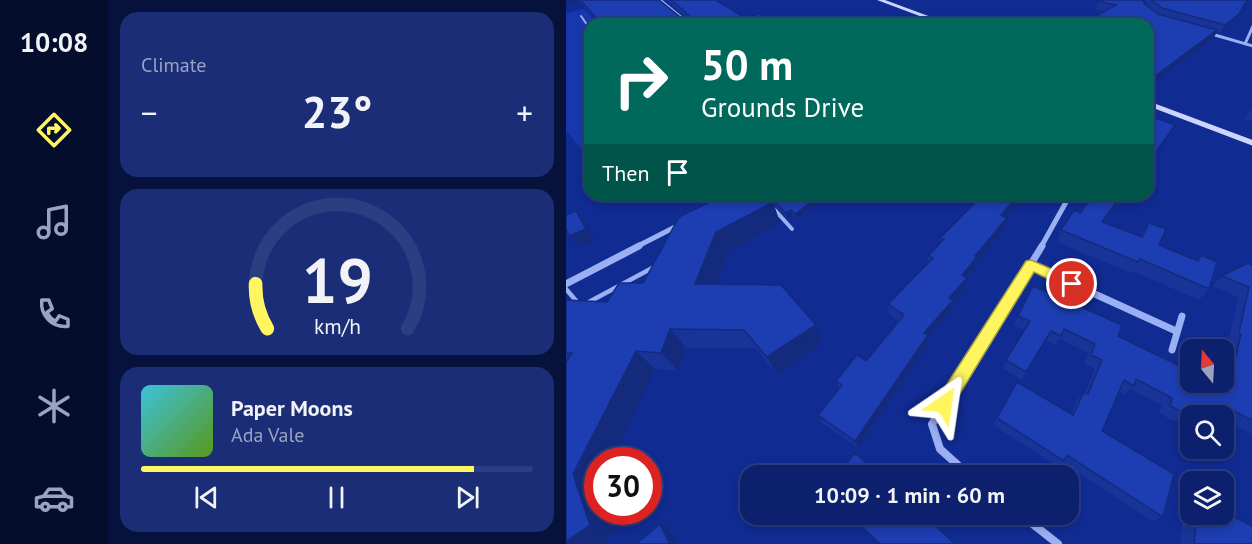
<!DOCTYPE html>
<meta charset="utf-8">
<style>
:root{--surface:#0c206e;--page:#1a2d76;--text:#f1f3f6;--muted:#9aa3c2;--line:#2c3e81;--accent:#fff55e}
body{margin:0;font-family:"PT Sans",sans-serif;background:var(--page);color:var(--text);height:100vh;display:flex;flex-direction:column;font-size:22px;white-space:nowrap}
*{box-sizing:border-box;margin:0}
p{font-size:20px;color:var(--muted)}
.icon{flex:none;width:33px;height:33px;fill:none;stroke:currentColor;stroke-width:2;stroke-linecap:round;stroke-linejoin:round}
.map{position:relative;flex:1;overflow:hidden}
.side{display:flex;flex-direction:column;gap:12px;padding:12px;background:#07123c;width:458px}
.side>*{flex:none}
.banner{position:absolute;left:18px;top:18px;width:570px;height:183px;border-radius:18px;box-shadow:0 3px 9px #0003,0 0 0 2px var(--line);background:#00695c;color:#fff;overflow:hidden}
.needle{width:39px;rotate:342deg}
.tools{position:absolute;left:614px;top:339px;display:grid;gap:12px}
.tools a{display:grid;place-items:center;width:54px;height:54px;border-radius:12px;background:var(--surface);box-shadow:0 3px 9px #0003,0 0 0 2px var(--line);font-size:30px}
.speed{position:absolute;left:18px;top:447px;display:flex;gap:12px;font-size:30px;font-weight:700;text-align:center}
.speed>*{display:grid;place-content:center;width:78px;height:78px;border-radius:50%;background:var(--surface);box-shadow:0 3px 9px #0003,0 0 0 2px var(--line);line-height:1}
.speed .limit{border:9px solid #d22;background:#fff;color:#111}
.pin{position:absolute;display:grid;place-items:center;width:51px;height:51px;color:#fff;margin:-26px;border:3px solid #fff;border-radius:50%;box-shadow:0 2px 6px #0007}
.me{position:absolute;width:66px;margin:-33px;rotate:32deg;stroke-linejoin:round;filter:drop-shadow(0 0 4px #0008)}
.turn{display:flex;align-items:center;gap:21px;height:126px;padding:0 18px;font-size:27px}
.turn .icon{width:78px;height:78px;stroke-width:2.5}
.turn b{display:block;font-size:42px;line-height:51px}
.then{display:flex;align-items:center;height:57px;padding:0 18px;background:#0003;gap:12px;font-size:22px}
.big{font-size:45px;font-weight:600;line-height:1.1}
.side .tile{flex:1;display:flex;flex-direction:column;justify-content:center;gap:9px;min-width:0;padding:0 21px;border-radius:18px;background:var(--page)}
.side .dial{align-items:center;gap:0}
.dial svg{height:156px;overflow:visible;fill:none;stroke:var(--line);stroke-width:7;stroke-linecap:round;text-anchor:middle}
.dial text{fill:var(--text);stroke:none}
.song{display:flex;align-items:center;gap:18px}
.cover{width:72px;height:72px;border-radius:9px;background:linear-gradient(135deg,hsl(190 70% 55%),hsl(90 70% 35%))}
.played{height:6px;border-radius:3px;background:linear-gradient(90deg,var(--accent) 85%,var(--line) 85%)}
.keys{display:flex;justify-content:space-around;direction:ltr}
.heat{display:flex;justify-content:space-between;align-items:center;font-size:33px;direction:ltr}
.trip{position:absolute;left:174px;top:465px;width:339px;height:60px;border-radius:18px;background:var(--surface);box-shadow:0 3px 9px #0003,0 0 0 2px var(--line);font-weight:600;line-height:60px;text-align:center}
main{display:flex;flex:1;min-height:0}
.menu{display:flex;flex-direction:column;width:108px;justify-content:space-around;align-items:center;background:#050d2c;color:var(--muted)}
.menu .icon{width:42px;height:42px}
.menu .selected{color:var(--accent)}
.menu b{font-size:27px;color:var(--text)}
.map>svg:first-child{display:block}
.green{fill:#1738ad}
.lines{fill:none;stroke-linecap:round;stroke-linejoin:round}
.lane-far2{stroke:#9baff3;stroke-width:2}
.lane-far1{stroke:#9baff3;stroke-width:4}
.lane{stroke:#9baff3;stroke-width:4.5}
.street-far3{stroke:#9baff3;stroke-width:3}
.street-far2{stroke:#9baff3;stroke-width:5}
.street-far1{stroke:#9baff3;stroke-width:7}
.street{stroke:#9baff3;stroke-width:8}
.secondary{fill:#cbd5fd;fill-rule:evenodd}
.wall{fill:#193499}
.shaded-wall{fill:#142b7d}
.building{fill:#1d3db2;stroke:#142b7d;stroke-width:1.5}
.route{fill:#fff55e;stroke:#a69f3d;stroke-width:1.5}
</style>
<main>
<nav class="menu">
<b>10:08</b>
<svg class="icon selected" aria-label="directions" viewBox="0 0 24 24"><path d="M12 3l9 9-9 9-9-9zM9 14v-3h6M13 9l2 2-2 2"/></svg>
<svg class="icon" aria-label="music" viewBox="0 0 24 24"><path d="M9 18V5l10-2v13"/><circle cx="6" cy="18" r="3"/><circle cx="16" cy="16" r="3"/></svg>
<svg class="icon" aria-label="phone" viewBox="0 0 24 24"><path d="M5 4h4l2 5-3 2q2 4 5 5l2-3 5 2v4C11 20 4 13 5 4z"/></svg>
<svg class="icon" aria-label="climate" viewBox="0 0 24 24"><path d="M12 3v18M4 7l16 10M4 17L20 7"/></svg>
<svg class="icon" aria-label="car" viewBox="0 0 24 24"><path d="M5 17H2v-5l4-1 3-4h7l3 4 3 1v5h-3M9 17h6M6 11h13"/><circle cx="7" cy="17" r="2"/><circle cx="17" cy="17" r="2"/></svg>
</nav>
<section class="side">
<div class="tile"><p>Climate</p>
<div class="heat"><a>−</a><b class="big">23°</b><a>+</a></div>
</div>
<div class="tile dial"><svg viewBox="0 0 100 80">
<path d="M14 69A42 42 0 1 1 86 69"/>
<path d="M14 69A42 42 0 0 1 8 46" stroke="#fff55e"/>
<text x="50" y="56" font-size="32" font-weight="700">19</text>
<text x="50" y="72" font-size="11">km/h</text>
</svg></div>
<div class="tile">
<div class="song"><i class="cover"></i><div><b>Paper Moons</b><p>Ada Vale</p></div></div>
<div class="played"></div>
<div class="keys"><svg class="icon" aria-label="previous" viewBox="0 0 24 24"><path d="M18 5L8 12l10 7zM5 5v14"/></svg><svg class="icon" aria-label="pause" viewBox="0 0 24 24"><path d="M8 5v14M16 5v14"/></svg><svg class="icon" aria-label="next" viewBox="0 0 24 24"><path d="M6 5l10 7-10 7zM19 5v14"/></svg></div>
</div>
</section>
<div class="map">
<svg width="687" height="544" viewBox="0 0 687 544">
<rect width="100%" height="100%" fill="#102b92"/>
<path class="green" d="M18,9L32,24H24V159L0,131V13Z"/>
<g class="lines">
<path class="lane-far2" d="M15,16L24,29"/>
<path class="lane-far1" d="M208,209L226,229"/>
<path class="lane" d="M0,289L12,303
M21,303L90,266"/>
<path class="street-far3" d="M94,0L123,24
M642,33L687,46
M679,44L687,26"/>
<path class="street-far2" d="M70,247L111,226
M475,247L504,195"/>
<path class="street-far1" d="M465,265L610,331
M0,284L73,246
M606,350L616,316
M395,378L476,246"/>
<path class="street" d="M395,377L366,424L374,449L404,476
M454,514L492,544"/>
<path class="secondary" d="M311,0H319L384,24H375Z
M582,101L687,140V146L582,106Z"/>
</g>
<path class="wall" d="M0,0H93L118,20H123V19L100,0H150L179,18L212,24H34L13,2Z
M532,0H577L578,3L581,5L579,0H681L668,22L654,33L651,32L647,39L585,85L582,84V24L530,9Z
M687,107V122L678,119Z
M200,195H265L230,220L227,216L222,219L208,205L214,223L161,253L150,284L250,325L256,344L211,375L189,348H120L112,371L89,369L32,460V512L52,532L36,544H0V300L41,302L77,283Z
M528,195H561L558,199L555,198L538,222L574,236L583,223L593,245L630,261L635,255L643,289L633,300L567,271L565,273L491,242L495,230L514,213Z
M440,218L438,230L410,262L409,268L400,279L399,289L386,303L385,311L362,337V345L292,448L256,423L252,415L273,389L270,381L300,361L333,322L323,315L322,304L362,263V256L374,244V238Z
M687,266V435L660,421L665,449L651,455L638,448H657V416H624V423L605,420L593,413L596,405L564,389L559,394L553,391L536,431L597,517L586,521L497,463L492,467L427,425L431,418L505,414L511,400L518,392L519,393L529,369L518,364L522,353L493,339L490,345L480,341L456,380L437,368L440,360L458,330L448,325L452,316L552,336L624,382L653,384V382H657V369L664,344L662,343L672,297L646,286L656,276Z
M624,486V514H657L687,544H614L621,488Z
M282,514H356L389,544H313Z"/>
<path class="shaded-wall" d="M0,0H12L13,2L0,5Z
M681,0L668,22L654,33L659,25Z
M651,30L647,39L585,85L589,76Z
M609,125L603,137L582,166V163Z
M255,195H265L230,220L229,214Z
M453,195H460L432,227L435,215Z
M555,195H557L555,198L530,233L536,222Z
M207,202L214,223L161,253L143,304L129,284L150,232Z
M225,210L227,216L222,219L220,213Z
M10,211L20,223L30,240L14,248L3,236Z
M441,218L438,230L410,262L409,268L400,279L399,289L386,303L385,311L362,337V345L292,448L289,441L358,333L409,256Z
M250,325L256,344L211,375L201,357Z
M104,329L120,348L112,371L95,353Z
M485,331L480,341L456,380L460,372Z
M70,351L89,369L46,460H32V512H45L52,532L36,544H0L7,474Z
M94,524L101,526L110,544H104Z"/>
<path class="building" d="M14,0H93L118,20H123V15L105,0H150L179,18L194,14L212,24H36Z
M534,0H577L578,3L592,14L651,30L589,76L582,73V24H516L550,5L532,1Z
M585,0H681L673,14L659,25L596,8Z
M323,19L338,24H311Z
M469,21L478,24H464Z
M590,118L609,125L582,163V128Z
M158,195H200L207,202L150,232L129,284L215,285L250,325L201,357L178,330L104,329L95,353L70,351L7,474L24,525L0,542V362L6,353H0V300L41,302L53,283H77L113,217Z
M202,195H255L229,214L225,210L220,213Z
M417,195H453L435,215L441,218L409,256L411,257L396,275L401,278L383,298L387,300L358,333L362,335L289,441L252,415L276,385L270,381L291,355L300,361L338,315L322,304L367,258L362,256L378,239L374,238Z
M528,195H555L536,222L576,237L583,223L600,229L593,245L632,261L635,255L651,262L643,289L574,259L572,262L495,230L508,210L514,213Z
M10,211L20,229L3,236L0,229V215Z
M682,263L687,266V421L657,405L665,449L657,445V416H633L616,412L604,406L606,398L570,379L568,386L558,380L536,431L608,474L597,517L501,455L498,461L431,418L451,382L507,415L518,392L522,394L536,360L525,355L529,344L498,329L495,336L485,331L460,372L440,360L464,321L452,316L467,286L556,325L552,336L624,371V382H653V385L662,389L675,334L673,333L683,287L656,276Z
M289,453L315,476H271Z
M644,476L649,482H636Z
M657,511L687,527V544H628L631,514H657Z
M283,514H356L389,544H314Z
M94,524L104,544H70Z"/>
<path class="route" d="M465,260L511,280L513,284L511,288H501L468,272L384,410L378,413L372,410L370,404L372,398L460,261Z"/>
</svg>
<div class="tools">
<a><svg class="needle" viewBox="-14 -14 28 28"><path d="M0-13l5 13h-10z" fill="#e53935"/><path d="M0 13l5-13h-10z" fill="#9aa3c2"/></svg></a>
<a><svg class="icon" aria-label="search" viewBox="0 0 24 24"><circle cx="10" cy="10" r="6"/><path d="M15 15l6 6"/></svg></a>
<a><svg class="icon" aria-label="layers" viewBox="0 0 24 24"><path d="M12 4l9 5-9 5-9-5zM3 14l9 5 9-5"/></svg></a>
</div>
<div class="speed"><div class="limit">30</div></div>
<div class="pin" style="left:506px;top:284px;background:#d93025"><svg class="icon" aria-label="arrive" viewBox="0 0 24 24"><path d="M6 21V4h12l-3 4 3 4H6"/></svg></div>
<svg class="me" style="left:378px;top:404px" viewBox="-20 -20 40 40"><path d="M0-17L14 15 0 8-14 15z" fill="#fff55e" stroke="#fff" stroke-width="4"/></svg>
<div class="trip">10:09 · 1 min · 60 m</div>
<div class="banner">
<div class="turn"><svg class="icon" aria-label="right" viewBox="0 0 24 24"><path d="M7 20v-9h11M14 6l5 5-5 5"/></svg><div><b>50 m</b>Grounds Drive</div></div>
<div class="then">Then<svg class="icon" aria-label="arrive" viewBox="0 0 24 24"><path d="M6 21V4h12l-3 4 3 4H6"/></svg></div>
</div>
</div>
</main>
